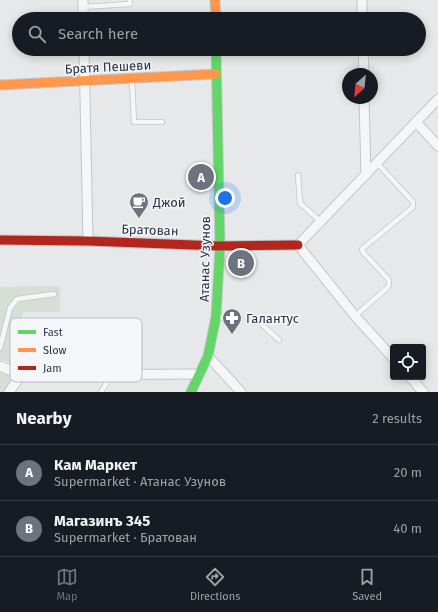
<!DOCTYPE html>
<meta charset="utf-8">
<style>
:root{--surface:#171b24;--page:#20242c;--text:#f1f3f6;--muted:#9ea1a6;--line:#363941;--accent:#6c737f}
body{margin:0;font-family:"Fira Sans",sans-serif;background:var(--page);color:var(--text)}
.controls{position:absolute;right:12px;bottom:12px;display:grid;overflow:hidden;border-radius:4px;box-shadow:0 2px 10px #0003}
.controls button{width:36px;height:36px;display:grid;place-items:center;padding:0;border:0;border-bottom:1px solid var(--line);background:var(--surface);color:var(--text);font:20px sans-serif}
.compass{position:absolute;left:342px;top:68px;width:36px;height:36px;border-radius:50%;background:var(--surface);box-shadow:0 2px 10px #0003;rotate:207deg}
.you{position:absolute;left:225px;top:198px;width:14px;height:14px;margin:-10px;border:3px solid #fff;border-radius:50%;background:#1a73e8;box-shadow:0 0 0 6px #1a73e833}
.badge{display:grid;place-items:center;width:26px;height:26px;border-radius:50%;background:var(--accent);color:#fff;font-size:13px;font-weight:700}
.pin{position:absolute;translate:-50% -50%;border:2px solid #fff;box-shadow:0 1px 4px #0006}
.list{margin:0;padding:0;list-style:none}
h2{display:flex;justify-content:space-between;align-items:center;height:52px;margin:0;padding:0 16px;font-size:17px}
h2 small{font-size:13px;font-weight:400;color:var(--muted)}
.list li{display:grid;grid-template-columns:26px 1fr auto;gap:12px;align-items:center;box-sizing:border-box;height:56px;padding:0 16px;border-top:1px solid var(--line)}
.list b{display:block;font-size:15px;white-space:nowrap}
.list p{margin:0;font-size:13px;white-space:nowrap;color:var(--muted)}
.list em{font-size:13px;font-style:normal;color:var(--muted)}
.icon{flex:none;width:22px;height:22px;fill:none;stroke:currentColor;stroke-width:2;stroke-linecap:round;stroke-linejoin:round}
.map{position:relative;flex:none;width:438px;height:392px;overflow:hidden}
.search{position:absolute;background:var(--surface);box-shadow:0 2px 10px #0003;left:12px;right:12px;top:12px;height:44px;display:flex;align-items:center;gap:10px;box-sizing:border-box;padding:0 14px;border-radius:22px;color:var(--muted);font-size:15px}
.sheet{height:164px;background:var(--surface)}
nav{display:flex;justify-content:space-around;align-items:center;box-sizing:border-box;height:56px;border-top:1px solid var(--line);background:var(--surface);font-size:11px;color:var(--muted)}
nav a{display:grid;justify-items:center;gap:2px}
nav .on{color:var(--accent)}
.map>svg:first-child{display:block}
.green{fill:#d6ded6}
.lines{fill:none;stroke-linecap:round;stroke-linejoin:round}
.lane-casing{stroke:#c4c6c8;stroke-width:6}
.street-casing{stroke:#c4c6c8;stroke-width:11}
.fast-casing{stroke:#c4c6c8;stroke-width:11}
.slow-casing{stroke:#c4c6c8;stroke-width:11}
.jam-casing{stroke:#c4c6c8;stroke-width:11}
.lane{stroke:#f5f6f7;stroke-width:4.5}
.street{stroke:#f5f6f7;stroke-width:9}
.fast{stroke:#63d668;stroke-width:9}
.slow{stroke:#ff974d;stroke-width:9}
.jam{stroke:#b3261e;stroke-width:9}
.labels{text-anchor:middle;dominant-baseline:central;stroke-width:3;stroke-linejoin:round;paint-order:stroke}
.street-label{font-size:13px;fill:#2b3445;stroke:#f4f6f9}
.poi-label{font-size:13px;fill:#2b3445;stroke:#f4f6f9;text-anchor:start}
.key{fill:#f4f6f9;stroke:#b8bcc3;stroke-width:1}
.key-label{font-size:11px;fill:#2b3445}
</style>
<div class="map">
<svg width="438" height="392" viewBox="0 0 438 392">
<rect width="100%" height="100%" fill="#e6e8ea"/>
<!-- green -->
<g class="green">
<polygon points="60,286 60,312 23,312 14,364 0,359 0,287"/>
<polygon points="0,366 21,375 9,392 0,392"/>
</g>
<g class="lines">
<defs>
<g id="lane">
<polyline points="83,7 130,4 130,0"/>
<polyline points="132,80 134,122 162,122"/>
<polyline points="298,175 300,203 321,222"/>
<polyline points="355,316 387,288 389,285 389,280 363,252 362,249 413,207 413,202 377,163"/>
<polyline points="216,317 231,318"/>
<polyline points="252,321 259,322 279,340"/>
<polyline points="0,348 10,308 17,299 54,294"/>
<polyline points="101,392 112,375"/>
</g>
<g id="street">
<polyline points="83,0 83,19"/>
<polyline points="362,0 362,19"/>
<polyline points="84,49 88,241"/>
<polyline points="363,49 364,74"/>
<polyline points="364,98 366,175"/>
<polyline points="416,122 438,146"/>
<polyline points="208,356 241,392"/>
<polyline points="393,358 355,316 298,245 438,99"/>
<polyline points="0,366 21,375 200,374"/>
<polyline points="410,377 423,392"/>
<polyline points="9,392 21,375"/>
</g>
<polyline id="fast" points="191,392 208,356 216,317 220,246 216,49"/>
<g id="slow">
<polyline points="215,0 216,19"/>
<polyline points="0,85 216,74"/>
</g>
<polyline id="jam" points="0,240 88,241 220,246 298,245"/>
</defs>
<!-- lane casing -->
<use href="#lane" class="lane-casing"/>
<!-- street casing -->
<use href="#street" class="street-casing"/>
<!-- fast casing -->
<use href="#fast" class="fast-casing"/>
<!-- slow casing -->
<use href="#slow" class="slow-casing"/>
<!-- jam casing -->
<use href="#jam" class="jam-casing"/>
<!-- lane -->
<use href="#lane" class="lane"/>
<!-- street -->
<use href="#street" class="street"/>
<!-- fast -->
<use href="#fast" class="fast"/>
<!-- slow -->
<use href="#slow" class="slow"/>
<!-- jam -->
<use href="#jam" class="jam"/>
</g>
<!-- icons -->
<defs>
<symbol id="cafe-pin" viewBox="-11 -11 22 30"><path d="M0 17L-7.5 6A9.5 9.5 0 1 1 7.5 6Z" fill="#6c737f" stroke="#f4f6f9"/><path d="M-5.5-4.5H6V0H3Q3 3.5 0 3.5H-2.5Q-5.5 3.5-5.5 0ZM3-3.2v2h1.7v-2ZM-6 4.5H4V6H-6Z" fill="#fff"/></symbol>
<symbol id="pharmacy-pin" viewBox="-11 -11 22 30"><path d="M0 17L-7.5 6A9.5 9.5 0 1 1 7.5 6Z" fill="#6c737f" stroke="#f4f6f9"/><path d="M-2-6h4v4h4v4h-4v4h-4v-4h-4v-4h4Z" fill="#fff"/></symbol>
</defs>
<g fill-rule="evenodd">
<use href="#cafe-pin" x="128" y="191" width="22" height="30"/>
<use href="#pharmacy-pin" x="221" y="307" width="22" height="30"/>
</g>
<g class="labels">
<!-- street labels -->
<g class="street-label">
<text transform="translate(108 67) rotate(-3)">Братя Пешеви</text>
<text transform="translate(150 230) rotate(2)">Братован</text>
<text transform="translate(205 259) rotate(-89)">Атанас Узунов</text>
</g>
<!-- poi labels -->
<g class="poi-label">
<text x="153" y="202">Джой</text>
<text x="246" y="318">Галантус</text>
</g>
</g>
<!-- legend -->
<rect x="10" y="318" width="132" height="64" rx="6" class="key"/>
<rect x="18" y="330" width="18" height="4" fill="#63d668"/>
<rect x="18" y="348" width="18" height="4" fill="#ff974d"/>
<rect x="18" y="366" width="18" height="4" fill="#b3261e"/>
<g class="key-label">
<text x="43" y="336">Fast</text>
<text x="43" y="354">Slow</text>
<text x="43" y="372">Jam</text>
</g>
</svg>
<div class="controls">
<button><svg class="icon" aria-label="locate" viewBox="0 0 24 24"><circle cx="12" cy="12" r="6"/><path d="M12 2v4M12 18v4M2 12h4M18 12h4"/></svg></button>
</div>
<svg class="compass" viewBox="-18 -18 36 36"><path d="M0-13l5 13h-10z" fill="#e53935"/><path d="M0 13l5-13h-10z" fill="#9ea1a6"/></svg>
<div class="you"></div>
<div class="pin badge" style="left:201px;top:177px">A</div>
<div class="pin badge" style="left:241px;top:263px">B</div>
<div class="search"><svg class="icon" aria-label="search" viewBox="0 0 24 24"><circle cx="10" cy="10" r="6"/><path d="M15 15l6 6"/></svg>Search here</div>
</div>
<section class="sheet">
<h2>Nearby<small>2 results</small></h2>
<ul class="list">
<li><span class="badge">A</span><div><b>Кам Маркет</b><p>Supermarket · Атанас Узунов</p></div><em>20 m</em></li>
<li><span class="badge">B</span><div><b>Магазинъ 345</b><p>Supermarket · Братован</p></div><em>40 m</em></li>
</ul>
</section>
<nav>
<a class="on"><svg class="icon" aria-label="map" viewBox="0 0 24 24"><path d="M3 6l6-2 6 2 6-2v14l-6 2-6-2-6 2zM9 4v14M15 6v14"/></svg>Map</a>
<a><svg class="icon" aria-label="directions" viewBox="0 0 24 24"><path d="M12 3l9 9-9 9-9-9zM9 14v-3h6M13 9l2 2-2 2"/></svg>Directions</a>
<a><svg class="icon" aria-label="saved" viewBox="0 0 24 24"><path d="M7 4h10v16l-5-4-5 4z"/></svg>Saved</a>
</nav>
